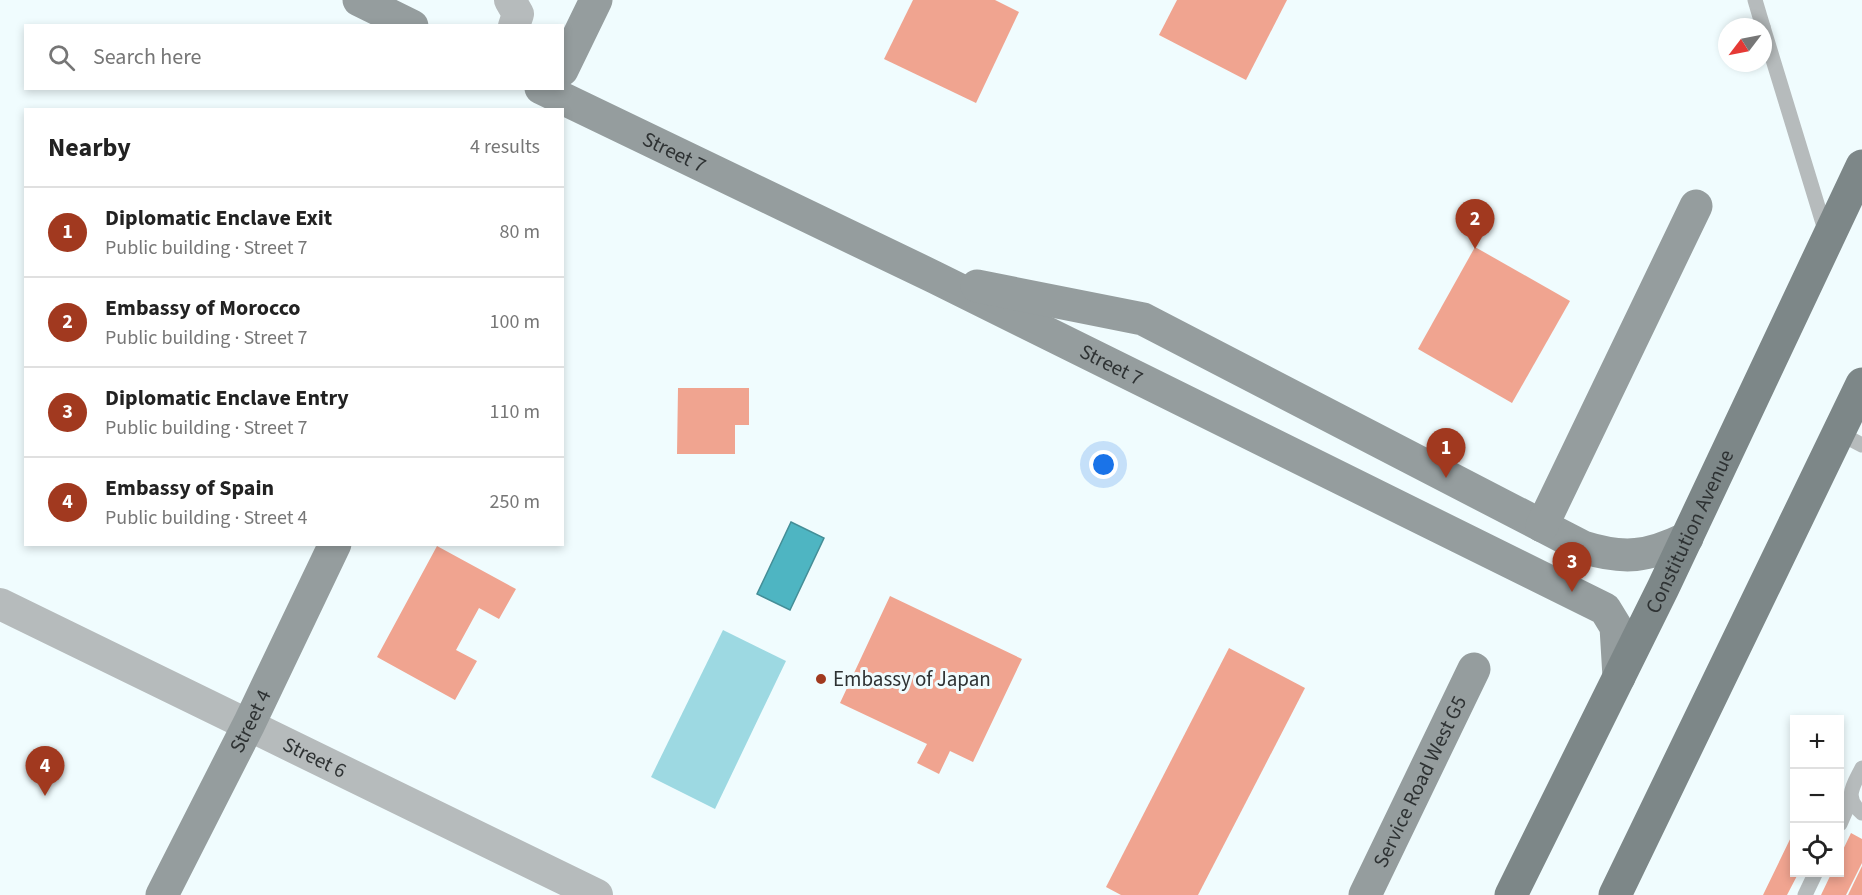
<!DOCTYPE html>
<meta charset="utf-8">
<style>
:root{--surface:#fff;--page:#f6f6f6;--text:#222;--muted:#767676;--line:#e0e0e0;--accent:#a1391f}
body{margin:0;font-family:"Source Sans 3",sans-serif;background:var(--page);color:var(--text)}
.controls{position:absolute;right:18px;bottom:18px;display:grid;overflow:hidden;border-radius:0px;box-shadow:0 3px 9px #0003}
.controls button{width:54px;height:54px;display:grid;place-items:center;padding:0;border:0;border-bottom:2px solid var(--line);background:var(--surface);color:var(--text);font:30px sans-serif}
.compass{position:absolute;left:1718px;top:18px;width:54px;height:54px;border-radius:50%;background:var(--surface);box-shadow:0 3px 9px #0003;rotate:238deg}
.you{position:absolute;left:1104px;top:465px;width:21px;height:21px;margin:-15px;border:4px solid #fff;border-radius:50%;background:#1a73e8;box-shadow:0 0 0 9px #1a73e833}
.badge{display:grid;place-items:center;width:39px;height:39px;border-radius:50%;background:var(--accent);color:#fff;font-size:20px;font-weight:700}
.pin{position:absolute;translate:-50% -50px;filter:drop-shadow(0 2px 3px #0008)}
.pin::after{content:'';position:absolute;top:32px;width:21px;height:18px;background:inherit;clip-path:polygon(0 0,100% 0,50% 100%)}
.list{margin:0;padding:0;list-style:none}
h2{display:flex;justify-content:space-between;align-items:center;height:78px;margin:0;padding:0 24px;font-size:26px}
h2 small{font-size:20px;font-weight:400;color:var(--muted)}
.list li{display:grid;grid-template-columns:39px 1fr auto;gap:18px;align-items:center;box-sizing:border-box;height:90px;padding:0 24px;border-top:2px solid var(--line)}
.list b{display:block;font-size:22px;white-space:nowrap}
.list p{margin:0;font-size:20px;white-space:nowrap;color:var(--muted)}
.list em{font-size:20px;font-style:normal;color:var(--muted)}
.icon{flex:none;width:33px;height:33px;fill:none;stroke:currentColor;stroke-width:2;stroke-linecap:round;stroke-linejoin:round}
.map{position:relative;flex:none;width:1862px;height:895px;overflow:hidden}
.search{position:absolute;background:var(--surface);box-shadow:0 3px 9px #0003;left:24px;top:24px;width:540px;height:66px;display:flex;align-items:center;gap:15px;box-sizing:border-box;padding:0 21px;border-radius:0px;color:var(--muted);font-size:22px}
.panel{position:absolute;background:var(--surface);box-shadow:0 3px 9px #0003;left:24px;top:108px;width:540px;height:438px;border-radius:0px}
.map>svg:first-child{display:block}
.green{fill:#9dd9e2}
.water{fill:#4eb5c2;stroke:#448e97;stroke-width:1.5}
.building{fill:#f0a490}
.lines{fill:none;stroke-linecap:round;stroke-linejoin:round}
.lane{stroke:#b6bbbc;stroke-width:15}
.street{stroke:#b6bbbc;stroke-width:32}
.secondary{stroke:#959d9e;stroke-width:33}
.primary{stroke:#7d8788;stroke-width:33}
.poi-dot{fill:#a1391f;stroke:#f0fcfe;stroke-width:2}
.labels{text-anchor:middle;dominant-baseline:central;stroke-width:6;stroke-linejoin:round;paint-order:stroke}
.street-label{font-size:21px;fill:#2e3233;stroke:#f0fcfe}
.poi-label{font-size:21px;fill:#2e3233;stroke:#f0fcfe;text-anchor:start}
</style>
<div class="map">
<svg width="1862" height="895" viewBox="0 0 1862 895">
<rect width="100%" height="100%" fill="#f0fcfe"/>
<!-- green -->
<polygon class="green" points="723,630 786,661 715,809 651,777"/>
<!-- water -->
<polygon class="water" points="791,522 824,538 790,610 757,594"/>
<!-- building -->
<g class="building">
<polygon points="913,0 995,0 1019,12 976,103 884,59"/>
<polygon points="1177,0 1287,0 1246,80 1159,35"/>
<polygon points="1475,247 1570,301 1512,403 1418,349"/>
<polygon points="678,388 749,388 749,425 735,425 735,454 677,454"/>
<polygon points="437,546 516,589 499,619 479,608 456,650 477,661 455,700 377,657"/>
<polygon points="890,596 1022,659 973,762 950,751 939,774 917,763 927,744 840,703"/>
<polygon points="1229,648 1305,688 1198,895 1121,895 1106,887"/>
<polygon points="1794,831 1794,872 1799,872 1787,895 1763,895"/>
<polygon points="1851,833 1862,839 1862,863 1846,895 1821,895 1832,872 1840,872 1840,856"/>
<polygon points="1862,866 1862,895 1848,895"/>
</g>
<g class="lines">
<!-- lane -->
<g class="lane">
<polyline points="1755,0 1763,27"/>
<polyline points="1763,27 1826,233"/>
<polyline points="1839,433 1862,445"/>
<path d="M1862,768c-9,18 -19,30 0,45"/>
<polyline points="1840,824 1850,801"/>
<polyline points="1805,895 1816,872"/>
</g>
<!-- street -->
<g class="street">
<polyline points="510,0 518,14 514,26"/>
<path id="s1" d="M0,604l597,291"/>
</g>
<!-- secondary -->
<g class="secondary">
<polyline points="359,0 412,26"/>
<polyline points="562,70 596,0"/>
<path id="s2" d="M541,88l393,189 671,332 11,18 3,50"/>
<path d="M977,286l166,33 440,228c41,13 65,10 104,-9"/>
<polyline points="1542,526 1696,206"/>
<path id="s3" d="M162,895l87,-171 86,-180"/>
<path id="s4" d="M1365,895l109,-226"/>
</g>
<!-- primary -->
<g class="primary">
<path id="s5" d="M1511,895l152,-307 199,-422"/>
<polyline points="1615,895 1862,384"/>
</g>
</g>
<!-- markers -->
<circle class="poi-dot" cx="821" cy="679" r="6"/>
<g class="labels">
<!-- street labels -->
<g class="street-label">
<text stroke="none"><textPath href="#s2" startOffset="148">Street 7</textPath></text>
<text stroke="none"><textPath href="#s2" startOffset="634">Street 7</textPath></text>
<text stroke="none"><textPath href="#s5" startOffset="405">Constitution Avenue</textPath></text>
<text stroke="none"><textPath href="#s3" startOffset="195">Street 4</textPath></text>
<text stroke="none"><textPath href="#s1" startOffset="350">Street 6</textPath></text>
<text stroke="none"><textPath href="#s4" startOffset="126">Service Road West G5</textPath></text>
</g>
<!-- poi labels -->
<g class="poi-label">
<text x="833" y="679">Embassy of Japan</text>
</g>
</g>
</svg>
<div class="controls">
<button>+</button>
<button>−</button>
<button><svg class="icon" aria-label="locate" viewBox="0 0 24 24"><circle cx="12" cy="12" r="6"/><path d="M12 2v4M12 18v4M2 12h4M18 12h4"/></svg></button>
</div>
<svg class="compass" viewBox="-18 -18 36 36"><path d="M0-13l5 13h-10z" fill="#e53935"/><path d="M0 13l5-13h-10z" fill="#767676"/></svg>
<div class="you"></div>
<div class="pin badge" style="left:1446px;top:478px">1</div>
<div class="pin badge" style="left:1475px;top:249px">2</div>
<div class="pin badge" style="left:1572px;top:592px">3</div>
<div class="pin badge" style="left:45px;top:796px">4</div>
<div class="search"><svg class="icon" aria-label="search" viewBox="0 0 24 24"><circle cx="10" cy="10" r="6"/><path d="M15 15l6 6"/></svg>Search here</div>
<section class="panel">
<h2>Nearby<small>4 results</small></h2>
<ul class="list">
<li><span class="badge">1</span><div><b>Diplomatic Enclave Exit</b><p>Public building · Street 7</p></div><em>80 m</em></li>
<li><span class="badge">2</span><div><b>Embassy of Morocco</b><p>Public building · Street 7</p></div><em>100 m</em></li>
<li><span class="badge">3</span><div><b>Diplomatic Enclave Entry</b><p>Public building · Street 7</p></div><em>110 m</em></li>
<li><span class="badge">4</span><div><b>Embassy of Spain</b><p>Public building · Street 4</p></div><em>250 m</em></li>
</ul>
</section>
</div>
